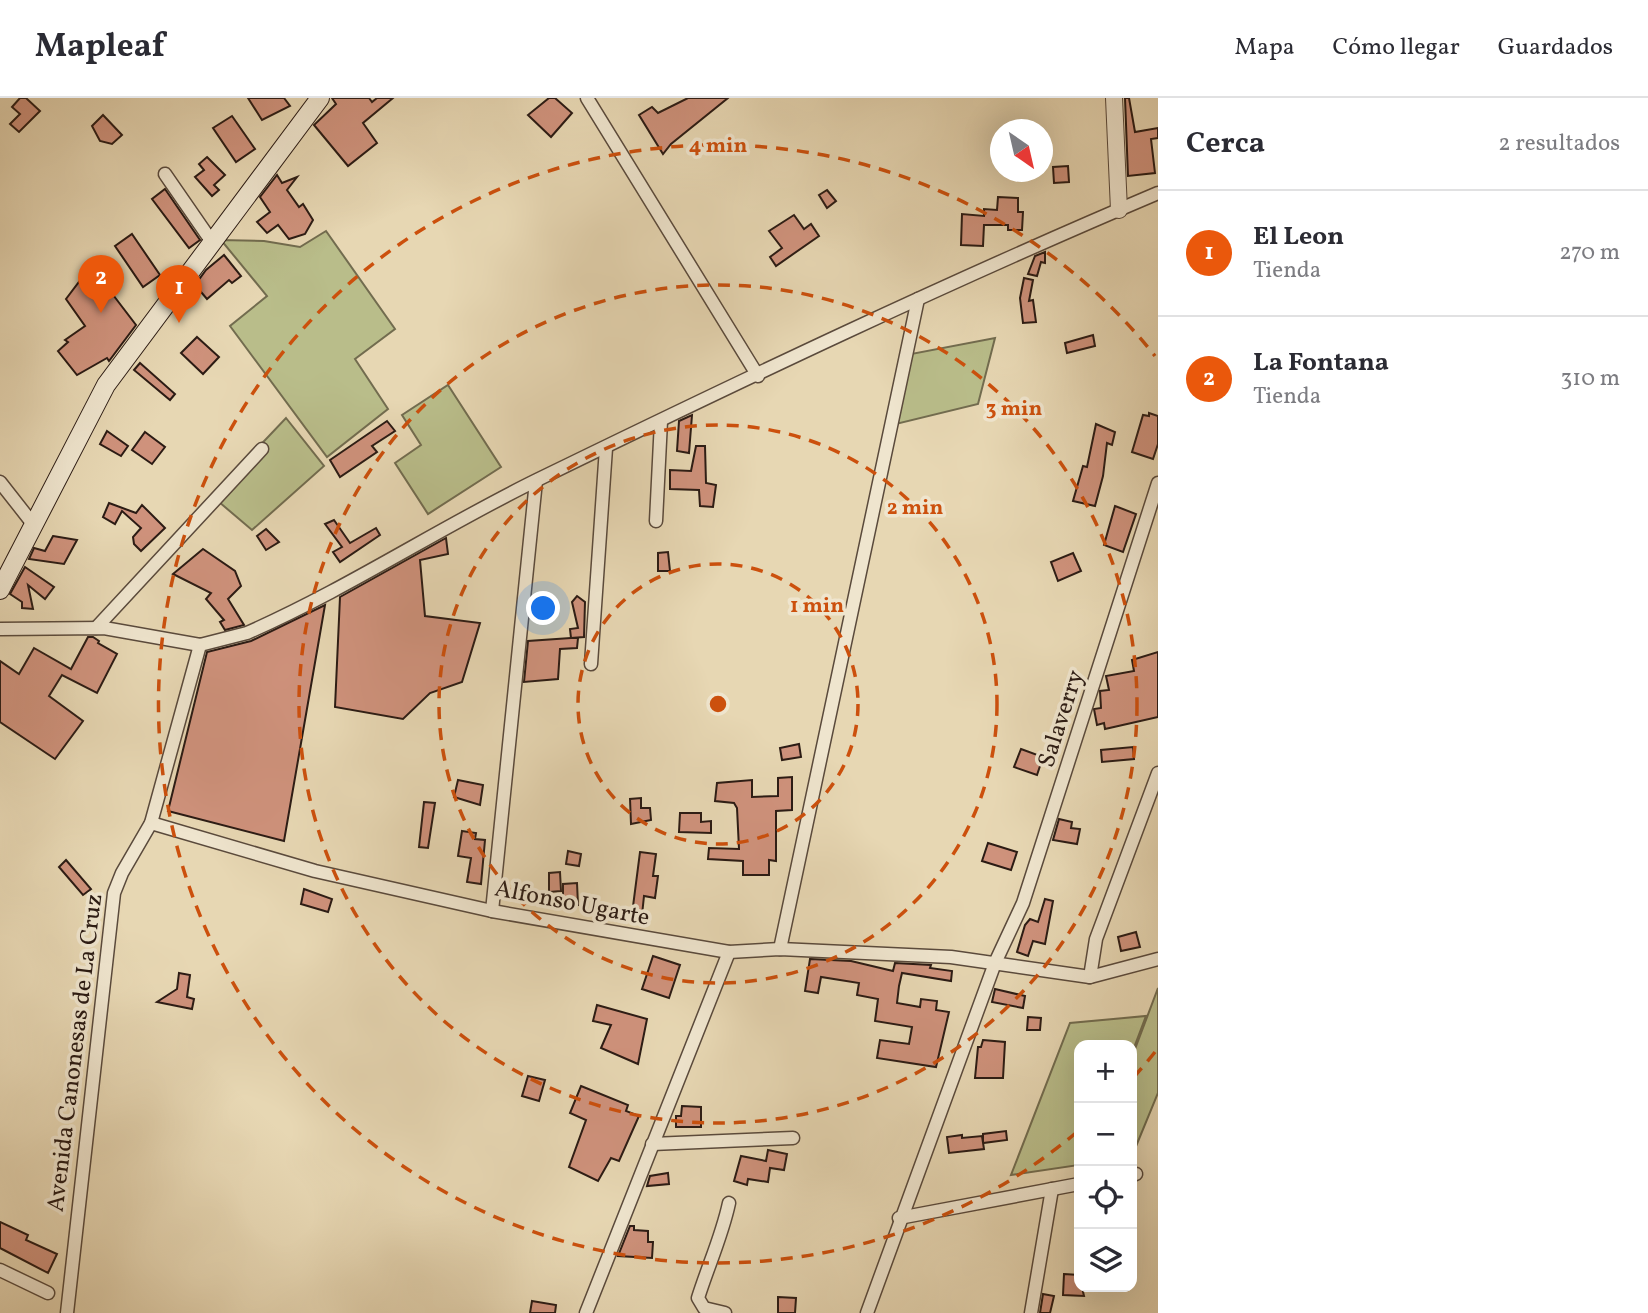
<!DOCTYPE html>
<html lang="es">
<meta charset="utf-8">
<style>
:root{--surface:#fff;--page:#f2f2f3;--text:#2b2b33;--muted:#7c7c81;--line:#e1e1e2;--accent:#ea580c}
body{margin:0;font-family:Vollkorn,serif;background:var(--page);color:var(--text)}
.controls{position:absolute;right:21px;bottom:21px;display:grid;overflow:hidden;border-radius:14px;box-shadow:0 7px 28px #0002}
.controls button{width:63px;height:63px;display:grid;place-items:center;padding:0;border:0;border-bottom:2px solid var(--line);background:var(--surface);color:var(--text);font:35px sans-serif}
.compass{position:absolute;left:990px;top:21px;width:63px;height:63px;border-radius:50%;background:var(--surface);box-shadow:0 7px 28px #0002;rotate:146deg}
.you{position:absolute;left:544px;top:511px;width:24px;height:24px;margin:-18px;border:5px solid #fff;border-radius:50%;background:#1a73e8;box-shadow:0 0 0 10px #1a73e833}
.badge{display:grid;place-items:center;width:46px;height:46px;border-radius:50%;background:var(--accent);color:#fff;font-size:23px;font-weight:700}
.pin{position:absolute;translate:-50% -58px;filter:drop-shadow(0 2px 4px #0008)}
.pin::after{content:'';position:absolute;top:37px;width:24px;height:21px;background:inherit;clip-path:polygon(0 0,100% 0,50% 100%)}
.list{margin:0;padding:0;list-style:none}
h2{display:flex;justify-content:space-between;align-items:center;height:91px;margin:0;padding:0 28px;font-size:30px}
h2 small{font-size:23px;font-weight:400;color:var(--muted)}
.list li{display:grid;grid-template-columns:46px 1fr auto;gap:21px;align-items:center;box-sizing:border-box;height:126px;padding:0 28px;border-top:2px solid var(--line)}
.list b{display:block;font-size:26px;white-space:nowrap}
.list p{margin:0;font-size:23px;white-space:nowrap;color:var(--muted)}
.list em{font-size:23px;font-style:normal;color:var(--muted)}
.icon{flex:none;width:38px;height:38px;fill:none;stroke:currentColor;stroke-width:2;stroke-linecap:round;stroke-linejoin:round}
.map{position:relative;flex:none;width:1158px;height:1215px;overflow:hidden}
header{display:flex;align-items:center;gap:42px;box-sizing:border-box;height:98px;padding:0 35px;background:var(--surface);border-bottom:2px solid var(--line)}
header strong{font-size:33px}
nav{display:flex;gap:38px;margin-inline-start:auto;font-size:24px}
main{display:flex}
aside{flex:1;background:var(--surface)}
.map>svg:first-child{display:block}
.green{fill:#b9bd8a;stroke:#726c4f;stroke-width:2}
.building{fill:#cf927c;stroke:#2b1b14;stroke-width:2}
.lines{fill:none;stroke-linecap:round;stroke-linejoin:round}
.minor-casing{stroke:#5a4a3c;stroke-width:15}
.tertiary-casing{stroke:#5a4a3c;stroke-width:18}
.secondary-casing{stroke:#2b1b14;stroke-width:20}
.minor{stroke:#efe5ce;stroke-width:12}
.tertiary{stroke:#efe5ce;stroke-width:16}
.secondary{stroke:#efe5ce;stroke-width:18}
.ring{fill:none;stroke:#cc500d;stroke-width:3.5;stroke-dasharray:12 9}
.labels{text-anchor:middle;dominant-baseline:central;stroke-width:7;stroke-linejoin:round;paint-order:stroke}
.street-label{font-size:24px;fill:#2b1b14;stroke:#efe5ce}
.centre{fill:#cc500d;stroke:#efe5ce;stroke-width:3.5}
.ring-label{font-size:21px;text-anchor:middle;font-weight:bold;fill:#cc500d;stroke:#efe5ce;stroke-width:7;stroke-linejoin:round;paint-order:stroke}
</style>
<header>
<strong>Mapleaf</strong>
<nav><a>Mapa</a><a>Cómo llegar</a><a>Guardados</a></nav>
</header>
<main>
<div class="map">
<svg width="1158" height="1215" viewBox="0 0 1158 1215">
<rect width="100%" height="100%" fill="#e7d7b3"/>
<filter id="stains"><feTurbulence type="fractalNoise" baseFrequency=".00286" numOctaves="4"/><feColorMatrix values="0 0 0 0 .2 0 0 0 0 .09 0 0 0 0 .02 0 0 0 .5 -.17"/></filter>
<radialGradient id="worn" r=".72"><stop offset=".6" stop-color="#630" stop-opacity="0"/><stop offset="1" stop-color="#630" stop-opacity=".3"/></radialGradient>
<!-- green -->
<g class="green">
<polygon points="326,133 395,231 355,261 388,311 327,359 230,228 267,198 221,142 264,143 300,149"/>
<polygon points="995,240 978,306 896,326 911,256"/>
<polygon points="448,287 501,369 428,416 395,365 421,347 402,317"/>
<polygon points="286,320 324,368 252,432 212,398"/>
<polygon points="1158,890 1158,995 1132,1058 1132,959"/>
<polygon points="1146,918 1132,955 1132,947 1079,947 1079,1067 1011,1077 1070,925"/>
</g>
<!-- building -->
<g class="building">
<polygon points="20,0 26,0 40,13 19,34 10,26 20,16 12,9"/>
<polygon points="248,0 284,0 290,8 262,22"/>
<polygon points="332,0 369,0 372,4 377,0 393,0 363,25 377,45 348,68 314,27 336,6"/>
<polygon points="549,0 555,0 572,15 551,39 528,17"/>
<polygon points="688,0 728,0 671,46 663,56 639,17 652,9 658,15"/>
<polygon points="1125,0 1129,0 1135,34 1158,30 1158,40 1151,41 1155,75 1128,78"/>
<polygon points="103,17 122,37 112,46 100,43 92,28"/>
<polygon points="232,18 255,51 236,64 213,30"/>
<polygon points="207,59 225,77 214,87 219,92 212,98 195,79 204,72 199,66"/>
<polygon points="1068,68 1069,84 1054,85 1053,69"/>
<polygon points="277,77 282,85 297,79 287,92 299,109 303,106 313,122 305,136 289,141 278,127 267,135 257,124 270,114 260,99"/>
<polygon points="165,91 200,142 189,150 152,101"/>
<polygon points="827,92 836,103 827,110 819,97"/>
<polygon points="998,99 1018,100 1018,114 1023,114 1022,132 1008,132 1008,127 984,127 983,148 961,147 962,116 984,118 984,111 997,112"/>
<polygon points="794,117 804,131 811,126 819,138 776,168 770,159 782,150 769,133"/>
<polygon points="132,136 160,177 143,189 115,148"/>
<polygon points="1045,154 1045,165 1041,164 1037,178 1028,176 1035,158"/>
<polygon points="224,157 241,178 232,185 229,182 207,201 195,187 206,172"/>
<polygon points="91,168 136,227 109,263 107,260 77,277 58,253 68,244 65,242 85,228 66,201"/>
<polygon points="1024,180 1033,182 1029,203 1033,202 1036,224 1023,225 1020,200"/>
<polygon points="1093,237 1095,248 1067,255 1065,245"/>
<polygon points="197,239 219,259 203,276 181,255"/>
<polygon points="140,265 175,296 170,302 134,272"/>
<polygon points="1149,315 1158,318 1158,346 1153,361 1132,354 1143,317 1149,318"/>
<polygon points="692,317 689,355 677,353 679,323"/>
<polygon points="387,323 395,333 372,348 377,354 340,379 330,362"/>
<polygon points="1096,326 1115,334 1112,347 1107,345 1103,378 1095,408 1073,403 1083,368 1087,369"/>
<polygon points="107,333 128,348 121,358 100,346"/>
<polygon points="145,334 165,349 152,366 132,352"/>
<polygon points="696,348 705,348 706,385 716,387 713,409 700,408 699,392 670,391 670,372 691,373"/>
<polygon points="109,405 136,415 142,407 165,430 141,453 134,446 133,439 141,430 122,413 115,426 103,419"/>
<polygon points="1115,408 1136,416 1123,454 1104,447"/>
<polygon points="334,422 350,445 376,430 380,437 340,464 333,454 342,449 325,426"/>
<polygon points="266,431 279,444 266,452 257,438"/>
<polygon points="53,438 77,442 64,466 29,461 34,450 45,453"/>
<polygon points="446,440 448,456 420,462 425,518 480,525 462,584 430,595 403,621 335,609 340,499"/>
<polygon points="203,451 235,473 241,488 228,501 244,527 225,532 220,524 224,522 206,501 211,495 173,476"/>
<polygon points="668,454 670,473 658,473 658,455"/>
<polygon points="1073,455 1081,473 1058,483 1051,464"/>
<polygon points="25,469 54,489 45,501 28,487 33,511 22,510 22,504 10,496"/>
<polygon points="577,498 585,504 584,539 571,540 570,531 578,530 572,504"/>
<polygon points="325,507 284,743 168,713 207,554 251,543"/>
<polygon points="88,539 93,539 99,543 98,545 117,556 97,595 62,577 49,598 83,623 55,661 0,624 0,563 19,576 34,550 71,571"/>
<polygon points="571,540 578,540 577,550 560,551 558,581 524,584 528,543"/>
<polygon points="1158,554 1158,619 1105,631 1104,625 1097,627 1094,611 1101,610 1100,593 1109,592 1106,578 1134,573 1132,562"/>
<polygon points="799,646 801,659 782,662 780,650"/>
<polygon points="1133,649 1134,661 1102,664 1101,652"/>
<polygon points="1021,651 1043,659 1037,677 1014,669"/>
<polygon points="792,679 792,712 776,713 776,763 769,762 769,777 743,777 743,763 708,761 709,750 739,751 737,710 734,705 715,703 717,685 752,682 752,699 778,698 778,680"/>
<polygon points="458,682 483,687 480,707 454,699"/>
<polygon points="641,700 641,710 650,710 651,722 631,726 630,701"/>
<polygon points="424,704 435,705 428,750 419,749"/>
<polygon points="680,715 701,715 701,724 711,723 711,735 679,734"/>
<polygon points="1059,721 1072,724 1071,730 1080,731 1077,746 1053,742"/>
<polygon points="462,733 476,735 475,741 485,742 481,786 467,784 471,760 458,758"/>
<polygon points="988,745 1017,754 1011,772 982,763"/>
<polygon points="568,753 581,756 579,768 566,766"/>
<polygon points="640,754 656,756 653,778 658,778 655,800 644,798 642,817 632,816"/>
<polygon points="66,762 91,791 83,797 59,769"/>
<polygon points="560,774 561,793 549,794 549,775"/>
<polygon points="577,785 578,807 563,808 563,786"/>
<polygon points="304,791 332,801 328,814 301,806"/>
<polygon points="1045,801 1053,803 1045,846 1033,843 1028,858 1017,854 1025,827 1030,821 1038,824"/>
<polygon points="1136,834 1140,849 1121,853 1118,839"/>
<polygon points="653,858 680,867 669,900 642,891"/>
<polygon points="810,861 851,863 893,873 895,865 931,867 930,870 952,873 951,883 902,875 899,888 897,905 920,909 921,901 937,903 936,912 949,914 936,969 877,960 880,942 909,946 912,929 875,923 878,901 857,897 859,885 821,879 818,895 805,893"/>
<polygon points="179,875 190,877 187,899 194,901 192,911 157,904 177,891"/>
<polygon points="995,891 1025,898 1023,910 992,904"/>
<polygon points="597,907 647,921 638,966 601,950 611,927 593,923"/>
<polygon points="1028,919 1041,920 1040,932 1027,932"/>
<polygon points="983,942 1005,944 1003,980 975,980 978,949 981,949"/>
<polygon points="528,978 545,982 539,1003 522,998"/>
<polygon points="581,988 628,1007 626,1013 639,1018 619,1063 611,1060 598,1083 569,1069 586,1022 570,1015"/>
<polygon points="682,1008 701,1009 701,1029 676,1029 676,1018 681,1018"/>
<polygon points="1006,1033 1007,1042 983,1045 983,1036"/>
<polygon points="962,1037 962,1040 982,1038 984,1051 949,1055 947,1039"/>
<polygon points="768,1052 787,1056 784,1072 770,1070 768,1084 748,1081 747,1087 734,1083 741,1058 766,1063"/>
<polygon points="668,1075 669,1086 647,1088 650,1078"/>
<polygon points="0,1124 28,1137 26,1142 57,1156 48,1175 0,1150"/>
<polygon points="630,1128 634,1128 634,1132 648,1133 648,1144 653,1144 652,1160 618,1158"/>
<polygon points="1064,1176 1079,1177 1084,1198 1063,1197"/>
<polygon points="1043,1196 1054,1198 1050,1215 1040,1215"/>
<polygon points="778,1199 796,1200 795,1215 778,1215"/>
<polygon points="532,1203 556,1207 555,1215 530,1215"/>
</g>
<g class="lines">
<defs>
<g id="minor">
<polyline points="587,0 758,278"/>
<polyline points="165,76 212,144"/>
<polyline points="0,384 33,426"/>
<polyline points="656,423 661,323"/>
<polyline points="96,530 262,351"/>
<path d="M0,531l104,-1 96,17 47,-12c100,-44 192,-105 290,-153 205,-100 411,-198 621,-287"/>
<polyline points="591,566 606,350"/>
<polyline points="151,725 315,773 492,813 729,854 780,851 951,859 1090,879 1158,861"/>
<polyline points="492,813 536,383"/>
<polyline points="780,851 918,201"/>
<polyline points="1090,879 1096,841 1158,675"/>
<polyline points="652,1046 793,1040"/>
<polyline points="1132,1077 1136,1076"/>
<polyline points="899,1120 1079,1086"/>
<polyline points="0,1172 48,1195"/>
<polyline points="67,1215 114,795 122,775 151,725 200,547"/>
<polyline points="586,1215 729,854"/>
<path d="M725,1215l-21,-5 -6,-10c10,-32 24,-62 31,-95"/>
<polyline points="867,1215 995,865 1023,805 1158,385"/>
<polyline points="1031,1215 1052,1091"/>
</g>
<polyline id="tertiary" points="1114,0 1119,112"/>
<polyline id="secondary" points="0,492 106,287 320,0"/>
</defs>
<!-- minor casing -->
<use href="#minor" class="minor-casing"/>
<!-- tertiary casing -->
<use href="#tertiary" class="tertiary-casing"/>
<!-- secondary casing -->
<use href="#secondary" class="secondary-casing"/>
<!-- minor -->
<use href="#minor" class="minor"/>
<!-- tertiary -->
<use href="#tertiary" class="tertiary"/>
<!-- secondary -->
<use href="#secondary" class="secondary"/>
</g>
<!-- distance rings -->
<g class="ring">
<circle cx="718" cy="606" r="140"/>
<circle cx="718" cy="606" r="279"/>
<circle cx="718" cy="606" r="419"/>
<path d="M1155 954A559 559 0 0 1 1133 980M1077 1034A559 559 0 1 1 1155 258"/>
</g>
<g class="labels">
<!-- street labels -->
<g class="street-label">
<text transform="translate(1062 621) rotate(-72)">Salaverry</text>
<text transform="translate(572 806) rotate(11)">Alfonso Ugarte</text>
<text transform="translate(76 955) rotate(-83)">Avenida Canonesas de La Cruz</text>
</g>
</g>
<circle cx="718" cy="606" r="10" class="centre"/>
<g class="ring-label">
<text x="718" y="54">4 min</text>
<text x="1014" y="317">3 min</text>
<text x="915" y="416">2 min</text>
<text x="817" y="514">1 min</text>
</g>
<rect width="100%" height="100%" filter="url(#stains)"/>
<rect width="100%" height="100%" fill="url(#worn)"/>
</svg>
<div class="controls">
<button>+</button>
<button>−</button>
<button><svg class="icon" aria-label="locate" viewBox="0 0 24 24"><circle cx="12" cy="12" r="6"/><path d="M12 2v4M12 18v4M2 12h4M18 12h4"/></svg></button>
<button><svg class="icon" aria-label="layers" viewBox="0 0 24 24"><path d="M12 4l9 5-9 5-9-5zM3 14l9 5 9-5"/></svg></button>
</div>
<svg class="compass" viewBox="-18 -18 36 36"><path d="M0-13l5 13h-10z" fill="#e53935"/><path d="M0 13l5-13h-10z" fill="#7c7c81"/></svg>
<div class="you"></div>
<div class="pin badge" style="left:179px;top:225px">1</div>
<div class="pin badge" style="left:101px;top:215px">2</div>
</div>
<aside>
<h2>Cerca<small>2 resultados</small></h2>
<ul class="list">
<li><span class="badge">1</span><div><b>El Leon</b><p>Tienda</p></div><em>270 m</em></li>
<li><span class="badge">2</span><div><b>La Fontana</b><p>Tienda</p></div><em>310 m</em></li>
</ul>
</aside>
</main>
